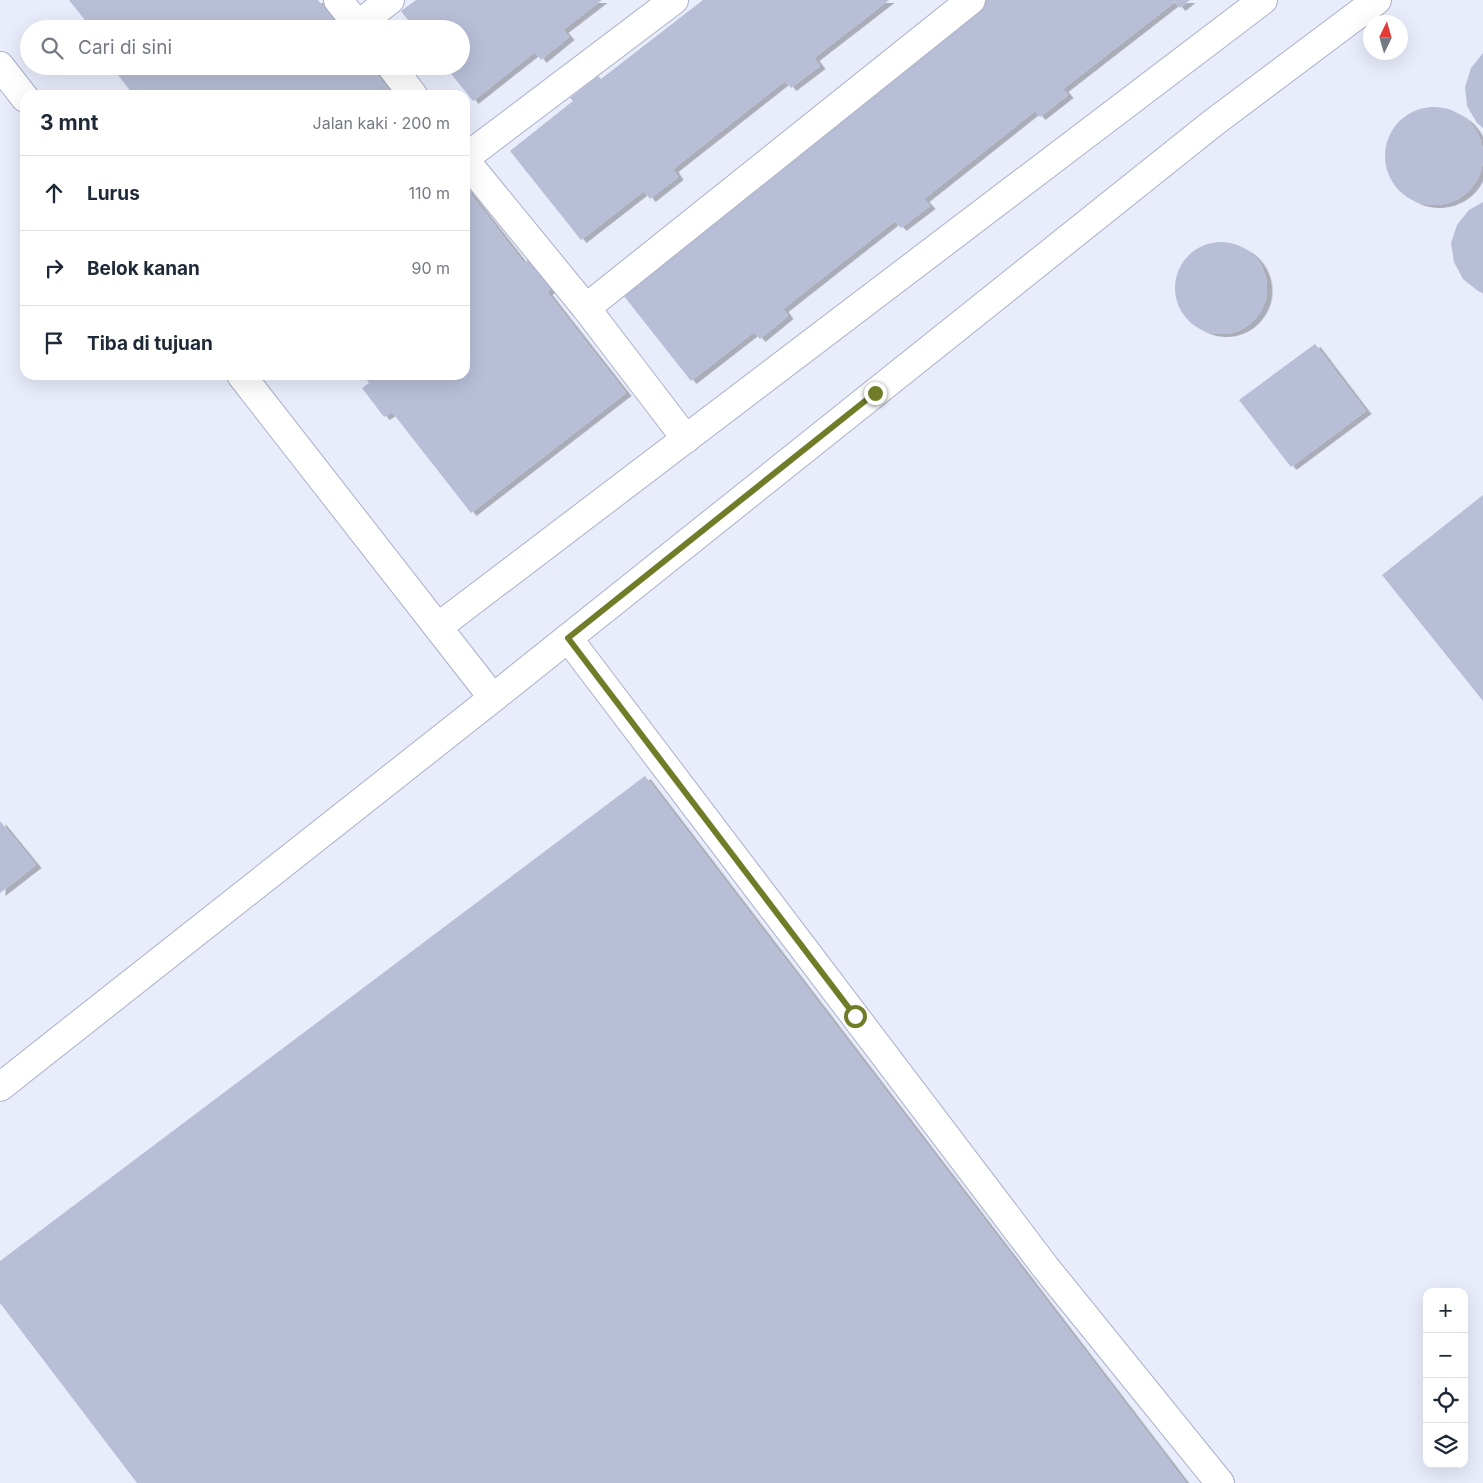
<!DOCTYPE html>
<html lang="id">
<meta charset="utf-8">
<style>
:root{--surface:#fff;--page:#f2f2f3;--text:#1f2937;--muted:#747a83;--line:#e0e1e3}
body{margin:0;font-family:Inter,sans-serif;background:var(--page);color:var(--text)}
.controls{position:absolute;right:15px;bottom:15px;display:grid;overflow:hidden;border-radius:10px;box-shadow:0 5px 20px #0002}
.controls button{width:45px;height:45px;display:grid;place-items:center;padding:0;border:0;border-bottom:1px solid var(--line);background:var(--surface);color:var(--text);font:25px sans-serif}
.compass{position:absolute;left:1363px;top:15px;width:45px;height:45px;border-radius:50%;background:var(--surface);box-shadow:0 5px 20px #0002;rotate:5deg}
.stop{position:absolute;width:15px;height:15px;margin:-11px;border:4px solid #707c28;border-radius:50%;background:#fff}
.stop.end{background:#707c28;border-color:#fff;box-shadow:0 1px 5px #0008}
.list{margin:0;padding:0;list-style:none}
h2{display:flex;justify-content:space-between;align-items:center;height:65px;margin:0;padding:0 20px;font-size:21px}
h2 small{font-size:16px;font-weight:400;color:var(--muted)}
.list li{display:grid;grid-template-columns:32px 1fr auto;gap:15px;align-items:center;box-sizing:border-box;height:75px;padding:0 20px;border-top:1px solid var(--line)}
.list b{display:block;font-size:19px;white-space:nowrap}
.list em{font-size:16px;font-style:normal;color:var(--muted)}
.icon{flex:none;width:28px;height:28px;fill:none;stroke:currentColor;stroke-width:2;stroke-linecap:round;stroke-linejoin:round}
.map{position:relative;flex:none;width:1483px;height:1483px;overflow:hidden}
.search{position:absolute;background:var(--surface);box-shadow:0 5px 20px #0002;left:20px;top:20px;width:450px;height:55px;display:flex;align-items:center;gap:12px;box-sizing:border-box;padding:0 18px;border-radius:28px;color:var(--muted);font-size:19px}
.panel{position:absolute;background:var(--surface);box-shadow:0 5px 20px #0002;left:20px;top:90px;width:450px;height:290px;border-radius:15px}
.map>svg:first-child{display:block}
.building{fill:#b7bed6;filter:url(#shadow)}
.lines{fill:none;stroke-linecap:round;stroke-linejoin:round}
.minor-casing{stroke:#aab0c8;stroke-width:30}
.minor{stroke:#fff;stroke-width:28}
.route{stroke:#707c28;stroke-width:6}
</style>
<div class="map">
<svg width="1483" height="1483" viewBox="0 0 1483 1483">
<defs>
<filter id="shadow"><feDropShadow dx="5.5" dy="3" stdDeviation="0" flood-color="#0004"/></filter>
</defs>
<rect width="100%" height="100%" fill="#e8ecfb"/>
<!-- building -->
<g class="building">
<polygon points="69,0 318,0 341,29 92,29"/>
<polygon points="416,0 602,0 563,30 569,37 541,60 535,52 473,101 445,66 461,66 461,29 415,29 401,11"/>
<polygon points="703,0 889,0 814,58 820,66 791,88 785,81 673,169 678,177 650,199 644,191 581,240 510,151 573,101 570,98 598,76 601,79"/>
<polygon points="980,0 1190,0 1180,8 1175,2 1063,89 1068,95 1040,117 1035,111 924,199 930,206 901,228 895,221 783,309 788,316 760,339 754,332 691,381 620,291"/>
<polygon points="1483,53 1483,128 1477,123 1467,106 1465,87 1471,68"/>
<polygon points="111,66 370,66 393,95 144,95 138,88 132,93"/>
<circle cx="1434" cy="156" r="49"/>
<polygon points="465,187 524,263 529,259 552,288 547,292 626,393 471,513 392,412 384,417 362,388 369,383 363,375 465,375"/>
<polygon points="1483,202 1483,293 1478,291 1463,279 1454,262 1451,243 1457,225 1469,210"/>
<circle cx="1221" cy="288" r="46"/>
<polygon points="1315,344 1366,411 1291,467 1239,400"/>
<polygon points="1483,495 1483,701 1382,575"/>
<polygon points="645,776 1186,1483 137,1483 0,1303 0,1261"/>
<polygon points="0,821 36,865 0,893"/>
</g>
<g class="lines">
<defs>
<g id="minor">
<polyline points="338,0 361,29"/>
<polyline points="358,25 390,0"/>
<polyline points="0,66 25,98"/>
<polyline points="391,66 413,95"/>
<polyline points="465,158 674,0"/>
<polyline points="465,160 586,308 686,439"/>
<polyline points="586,308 971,0"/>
<polyline points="241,375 493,698"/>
<polyline points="438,627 1263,0"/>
<polyline points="568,638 1046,1268 1220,1483"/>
<polyline points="0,1087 493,698 1213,123 1377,0"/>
</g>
</defs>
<!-- minor casing -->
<use href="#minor" class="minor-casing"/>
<!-- minor -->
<use href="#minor" class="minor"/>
</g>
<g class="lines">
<!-- route -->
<polyline class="route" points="855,1016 568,638 875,393"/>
</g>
</svg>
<div class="controls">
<button>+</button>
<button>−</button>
<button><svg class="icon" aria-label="locate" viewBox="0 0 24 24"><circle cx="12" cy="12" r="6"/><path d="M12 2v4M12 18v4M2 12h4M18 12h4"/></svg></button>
<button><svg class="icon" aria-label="layers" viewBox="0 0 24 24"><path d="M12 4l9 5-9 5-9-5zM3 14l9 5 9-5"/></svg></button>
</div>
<svg class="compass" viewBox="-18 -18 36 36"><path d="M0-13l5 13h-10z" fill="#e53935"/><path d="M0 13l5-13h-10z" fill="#747a83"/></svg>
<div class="stop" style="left:855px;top:1016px"></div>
<div class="stop end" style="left:875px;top:393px"></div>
<div class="search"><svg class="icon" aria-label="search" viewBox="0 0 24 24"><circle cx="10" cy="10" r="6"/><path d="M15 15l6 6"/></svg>Cari di sini</div>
<section class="panel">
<h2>3 mnt<small>Jalan kaki · 200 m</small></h2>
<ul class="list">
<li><svg class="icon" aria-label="ahead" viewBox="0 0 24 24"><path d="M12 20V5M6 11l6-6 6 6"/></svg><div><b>Lurus</b></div><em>110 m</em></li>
<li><svg class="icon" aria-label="right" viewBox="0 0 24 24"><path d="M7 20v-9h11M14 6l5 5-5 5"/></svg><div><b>Belok kanan</b></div><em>90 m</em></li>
<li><svg class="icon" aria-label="arrive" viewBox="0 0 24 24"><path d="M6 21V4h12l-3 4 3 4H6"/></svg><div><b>Tiba di tujuan</b></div></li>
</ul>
</section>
</div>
